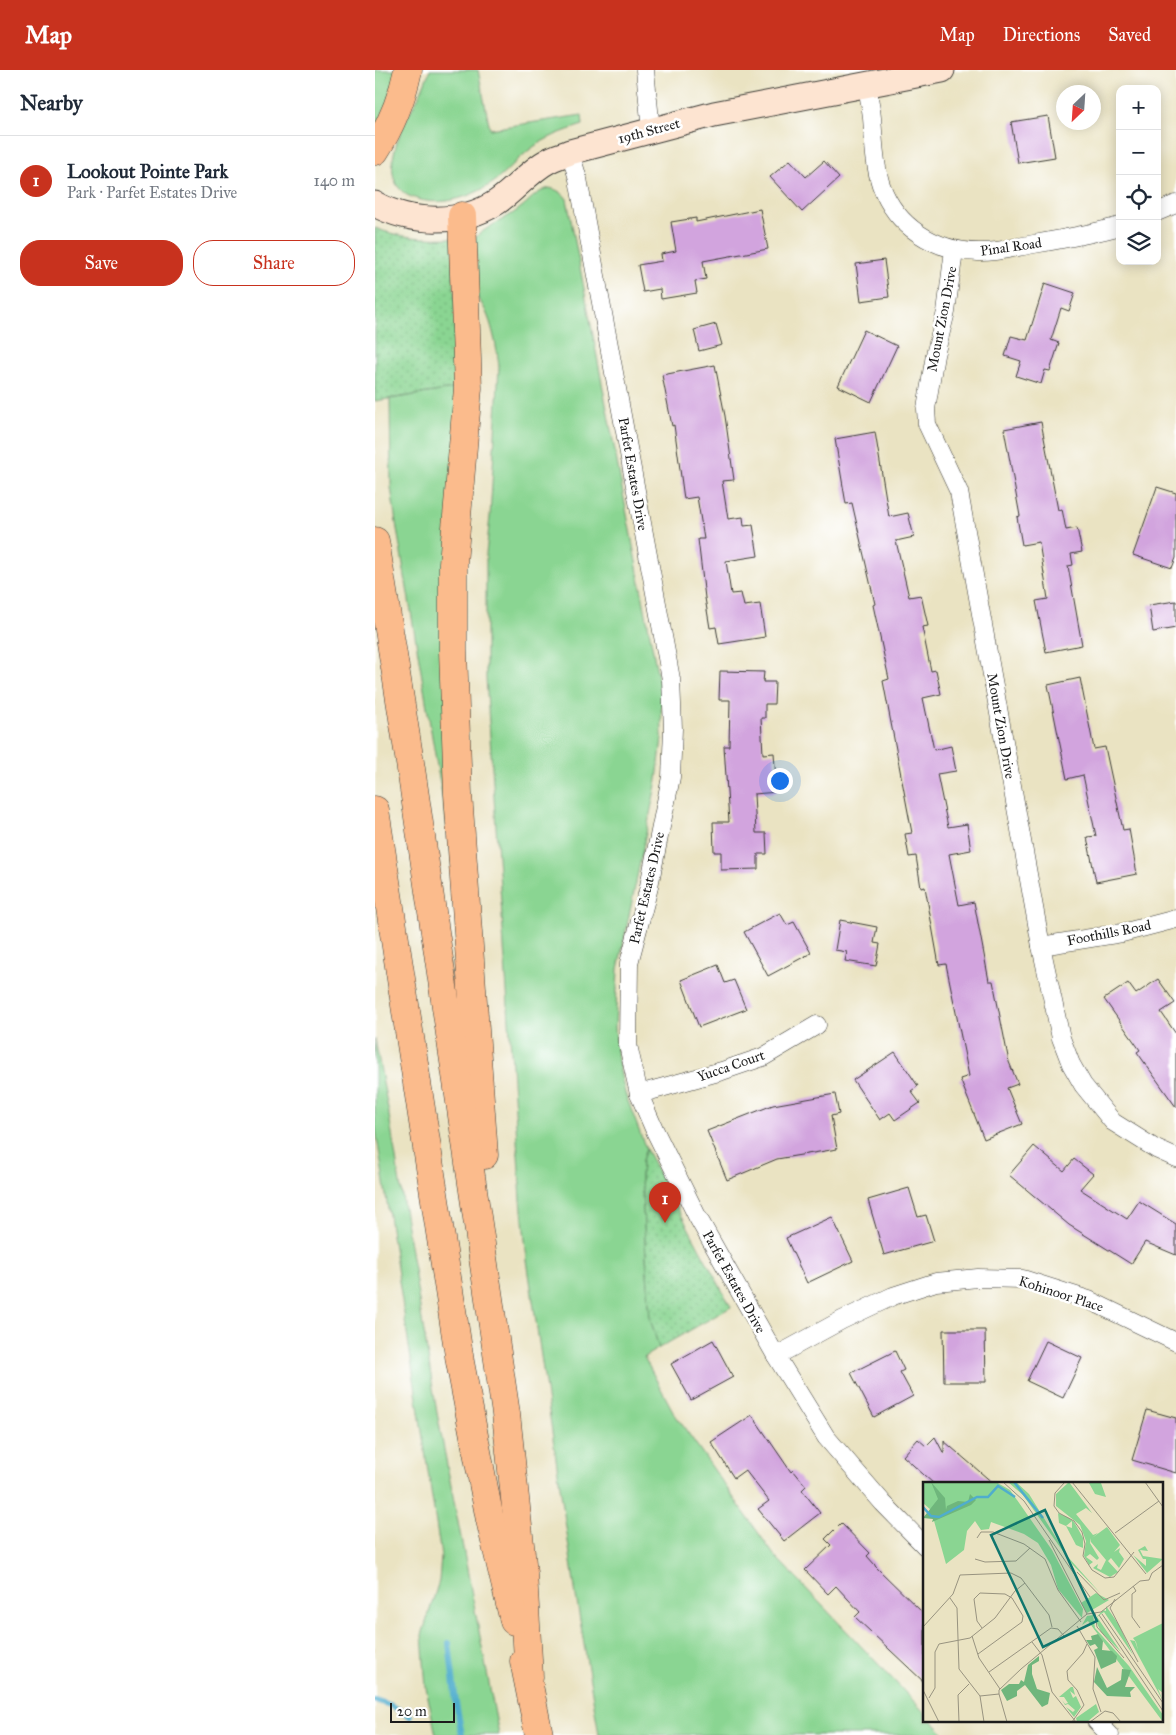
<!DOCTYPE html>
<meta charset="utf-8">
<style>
:root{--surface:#fff;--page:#f2f2f3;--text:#1f2937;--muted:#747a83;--line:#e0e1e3;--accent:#c8321e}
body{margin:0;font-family:"IM FELL Great Primer",serif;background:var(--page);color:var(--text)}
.controls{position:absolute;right:15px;top:15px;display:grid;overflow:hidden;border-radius:10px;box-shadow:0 2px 12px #0003}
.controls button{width:45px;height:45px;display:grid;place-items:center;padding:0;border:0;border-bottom:1px solid var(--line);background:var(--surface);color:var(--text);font:25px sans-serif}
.compass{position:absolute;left:681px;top:15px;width:45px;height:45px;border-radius:50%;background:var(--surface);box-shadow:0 2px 12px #0003;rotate:205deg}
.scale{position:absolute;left:15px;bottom:12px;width:65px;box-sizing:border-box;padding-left:5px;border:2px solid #1c1c1c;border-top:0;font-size:14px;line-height:18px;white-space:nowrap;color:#1c1c1c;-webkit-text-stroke:4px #fff;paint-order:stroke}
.you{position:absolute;left:404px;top:710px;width:18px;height:18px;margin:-12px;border:4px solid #fff;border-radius:50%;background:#1a73e8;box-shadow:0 0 0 8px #1a73e833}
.badge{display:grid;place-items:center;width:32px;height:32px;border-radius:50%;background:var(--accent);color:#fff;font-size:16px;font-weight:700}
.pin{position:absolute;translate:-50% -41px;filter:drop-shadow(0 1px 2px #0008)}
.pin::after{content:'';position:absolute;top:26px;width:18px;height:15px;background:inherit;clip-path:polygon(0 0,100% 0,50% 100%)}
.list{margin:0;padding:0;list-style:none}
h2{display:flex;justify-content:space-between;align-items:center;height:65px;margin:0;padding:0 20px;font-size:21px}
h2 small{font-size:16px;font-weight:400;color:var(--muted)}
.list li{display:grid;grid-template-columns:32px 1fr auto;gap:15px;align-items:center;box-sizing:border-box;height:90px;padding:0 20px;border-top:1px solid var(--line)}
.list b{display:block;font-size:19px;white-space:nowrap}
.list p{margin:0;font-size:16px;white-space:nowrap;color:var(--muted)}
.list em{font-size:16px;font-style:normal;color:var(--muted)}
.actions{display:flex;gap:10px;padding:15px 20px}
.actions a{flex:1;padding:11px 0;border:1px solid var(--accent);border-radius:20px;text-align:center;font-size:18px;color:var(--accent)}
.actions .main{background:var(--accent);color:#fff}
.icon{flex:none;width:28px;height:28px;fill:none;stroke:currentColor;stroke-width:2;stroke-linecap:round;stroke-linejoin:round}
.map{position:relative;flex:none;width:801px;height:1665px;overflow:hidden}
header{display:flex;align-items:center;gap:30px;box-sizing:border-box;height:70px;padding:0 25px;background:var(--accent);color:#fff}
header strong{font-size:24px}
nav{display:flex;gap:28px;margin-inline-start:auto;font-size:18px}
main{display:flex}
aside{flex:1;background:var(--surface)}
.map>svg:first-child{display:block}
.green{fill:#8ad592;stroke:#537857}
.park{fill:url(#park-dots);stroke:#537857}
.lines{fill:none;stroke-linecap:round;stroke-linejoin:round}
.stream{stroke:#4fadcd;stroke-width:6}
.building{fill:#d2a4de}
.street-casing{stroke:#3b3a35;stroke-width:19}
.secondary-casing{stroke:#3b3a35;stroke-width:27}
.highway-casing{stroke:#3b3a35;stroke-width:29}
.street{stroke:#fff;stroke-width:18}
.secondary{stroke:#fde4d1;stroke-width:25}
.highway{stroke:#fbbb8c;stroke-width:28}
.labels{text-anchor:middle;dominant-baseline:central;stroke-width:5;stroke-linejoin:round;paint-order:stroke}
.street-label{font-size:14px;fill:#1c1c1c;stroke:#fff}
.inset-river{fill:none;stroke:#4fadcd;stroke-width:2.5}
.inset-road{fill:none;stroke:#989380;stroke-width:1}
.view{fill:#0f766e;fill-opacity:0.15;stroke:#0f766e;stroke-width:2.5}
.inset-edge{fill:none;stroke:#1c1c1c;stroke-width:2.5}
</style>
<header>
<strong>Map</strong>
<nav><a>Map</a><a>Directions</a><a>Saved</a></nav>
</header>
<main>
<aside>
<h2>Nearby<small></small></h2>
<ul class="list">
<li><span class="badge">1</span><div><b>Lookout Pointe Park</b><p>Park · Parfet Estates Drive</p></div><em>140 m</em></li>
</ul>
<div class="actions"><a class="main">Save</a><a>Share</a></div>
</aside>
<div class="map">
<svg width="801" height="1665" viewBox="0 0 801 1665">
<defs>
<pattern id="park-dots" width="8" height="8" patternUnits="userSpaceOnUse" patternTransform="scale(1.25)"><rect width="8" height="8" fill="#8ad592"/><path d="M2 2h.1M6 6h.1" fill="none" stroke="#76b67d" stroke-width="1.8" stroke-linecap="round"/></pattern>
</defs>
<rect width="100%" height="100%" fill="#fff"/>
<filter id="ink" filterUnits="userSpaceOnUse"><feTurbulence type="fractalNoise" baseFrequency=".02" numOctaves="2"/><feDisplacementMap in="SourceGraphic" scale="10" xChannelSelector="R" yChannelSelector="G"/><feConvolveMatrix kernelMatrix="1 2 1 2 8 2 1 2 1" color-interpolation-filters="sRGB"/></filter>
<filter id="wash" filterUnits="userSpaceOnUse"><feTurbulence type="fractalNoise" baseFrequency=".0096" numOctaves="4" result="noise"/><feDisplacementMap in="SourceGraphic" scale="20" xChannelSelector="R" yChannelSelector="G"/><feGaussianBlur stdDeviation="1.12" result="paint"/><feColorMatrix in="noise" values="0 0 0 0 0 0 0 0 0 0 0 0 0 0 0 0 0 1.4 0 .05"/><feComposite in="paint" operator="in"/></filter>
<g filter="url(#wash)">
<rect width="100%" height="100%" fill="#eae3c2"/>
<!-- green -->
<g class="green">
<polygon points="0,0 26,0 0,63"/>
<path d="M55,0h48l12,59 92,-14 1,10c-19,6 -39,13 -55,26 -12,9 -22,22 -34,31 -25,17 -59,27 -87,13 -32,-20 -3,-72 11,-97 5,-9 8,-19 12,-28z"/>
<path d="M174,118c7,1 14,5 18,11l94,494 1,45 -5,42 -39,189 -3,58 3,34 7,32 21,56 -4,11 -1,18 9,140 9,30 -15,9 30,56 100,142 151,158v8h7l14,14h-347l-23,-139 -49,-336 -6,-60 -35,-522v-124l4,-37 9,-150c-2,-19 -8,-54 -21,-68l-3,-61c13,-13 30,-18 44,-29 12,-9 15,-16 30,-21z"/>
<polygon points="84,318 81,809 21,453 16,417 15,329"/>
<polygon points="0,969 13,1039 62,1343 124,1665 61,1665 51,1618 47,1565 64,1511 66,1486 0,1054"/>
</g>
<!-- park -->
<g class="park">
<path d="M0,158c25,10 50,11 77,10l7,150 -84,13z"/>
<polygon points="271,1079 356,1237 284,1278 275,1248 266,1108 267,1090"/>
</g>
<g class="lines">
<!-- stream -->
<g class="stream">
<polyline points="74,1573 81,1633 87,1665"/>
<polyline points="0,1630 15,1635 35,1646"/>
</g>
</g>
<g id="blocks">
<!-- building -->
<g class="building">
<polygon points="673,46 680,87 643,93 636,52"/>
<polygon points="415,90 431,107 449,91 464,108 427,142 395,107"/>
<polygon points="385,139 393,179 328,191 331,209 320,211 322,223 286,229 285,219 268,222 263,195 287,191 286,184 301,181 296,152 321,148 321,152"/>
<polygon points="509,190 514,227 486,231 481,194"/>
<polygon points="670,213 700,223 694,241 686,238 676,270 684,273 675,301 670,300 666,314 641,306 646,291 630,286 636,266 652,270"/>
<polygon points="341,254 347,275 324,281 319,260"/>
<polygon points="489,260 522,276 496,332 463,316"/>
<polygon points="340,295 350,346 359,410 347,411 353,449 368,447 369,456 378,455 383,486 351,491 356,524 366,523 369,536 385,534 390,567 344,574 341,557 335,558 330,528 323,469 329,469 322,427 309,429 299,355 297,356 287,305"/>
<polygon points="666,352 683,440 687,439 691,460 702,458 707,482 696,484 698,495 693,496 707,575 671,582 661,531 673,529 664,472 647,475 642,447 645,446 629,359"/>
<polygon points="500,362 514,447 533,443 539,467 521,471 534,527 546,525 553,556 547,557 556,601 561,600 566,624 548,628 559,680 576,676 581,701 562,704 573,757 592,754 596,780 574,784 584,835 599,832 614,911 618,911 634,992 643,1014 632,1018 647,1054 609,1069 585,1009 594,1006 571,894 564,895 550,817 546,818 541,786 534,787 530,764 537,763 508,611 514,609 498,535 500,534 477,433 471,434 460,369"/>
<polygon points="782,417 801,423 801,488 797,498 758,485"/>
<polygon points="801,531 801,558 778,562 774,535"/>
<polygon points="345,601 389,602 388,612 400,612 399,634 390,634 390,648 386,648 388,684 399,683 402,722 379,724 381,763 391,763 392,784 383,784 383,799 346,800 346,782 339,782 338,752 354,752 349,676 354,676 355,630 344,630"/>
<polygon points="705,608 719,679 730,677 748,760 754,759 762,804 721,812 712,767 721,766 708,705 692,709 673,615"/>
<polygon points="405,843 412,855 419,852 436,883 393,906 369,862"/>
<polygon points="465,850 502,857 499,873 505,874 501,896 470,891 472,882 460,880"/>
<polygon points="343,895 350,913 359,910 371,939 324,957 306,910"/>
<polygon points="783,909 800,933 786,942 801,964 801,1037 762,982 765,980 729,929 753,913 761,924"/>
<polygon points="520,982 543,1016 536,1021 545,1033 520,1050 515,1043 505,1050 478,1010"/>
<polygon points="460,1024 464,1044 456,1046 462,1079 402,1089 352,1110 332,1061 398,1035"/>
<polygon points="659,1076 689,1101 699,1089 718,1104 705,1119 752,1149 764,1131 801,1154 801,1185 770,1172 756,1194 694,1155 634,1105"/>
<polygon points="534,1118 543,1147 551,1145 559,1171 509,1185 493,1130"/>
<polygon points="457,1147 478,1191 432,1213 411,1168"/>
<polygon points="568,1260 610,1260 611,1312 569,1312"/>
<polygon points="338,1270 358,1307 316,1330 296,1294"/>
<polygon points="671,1271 707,1288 688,1328 652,1311"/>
<polygon points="520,1281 529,1300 525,1302 538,1326 499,1347 476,1303"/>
<polygon points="772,1340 801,1348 801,1403 757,1390"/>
<polygon points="377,1345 416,1402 418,1400 431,1416 427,1420 445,1443 409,1471 383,1439 394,1431 370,1400 359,1408 336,1372"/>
<polygon points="560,1367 569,1384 569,1371 619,1414 559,1414 528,1386 543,1369 551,1376"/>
<polygon points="466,1453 495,1483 492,1486 500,1495 500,1496 550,1545 550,1613 480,1547 485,1542 461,1516 453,1524 430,1500 456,1475 450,1469"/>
</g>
</g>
</g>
<g filter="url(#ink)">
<use href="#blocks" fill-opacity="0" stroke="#3b3a35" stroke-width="1"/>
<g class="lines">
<defs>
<g id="street">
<polyline points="270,0 276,60"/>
<path d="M492,14c1,11 4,22 5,34 2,22 2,46 9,67 15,42 54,66 97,67 18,1 38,-5 56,-8 29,-5 58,-10 86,-18"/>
<polyline points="195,82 203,109 296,609 298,659 296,707 273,821 254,893 253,975 264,1024 280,1061 322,1146 401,1286 451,1367 508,1433 550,1476"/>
<polyline points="782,142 801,134"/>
<polyline points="579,180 571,242 560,285 551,339 552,354 584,422 666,876 686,968 696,994 708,1015 738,1052 781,1079 801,1088"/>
<polyline points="666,876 747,863 801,849"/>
<polyline points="264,1024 347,1001 388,987 442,955"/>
<polyline points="401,1286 467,1250 518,1226 561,1212 603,1208 648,1209 714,1230 801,1272"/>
<polyline points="721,1651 735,1665"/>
</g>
<path id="secondary" d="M0,134c36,20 87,21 122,-2 18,-12 32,-31 51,-41 7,-4 15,-6 22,-9l144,-38 228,-44"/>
<g id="highway">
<path d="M0,81c16,-25 27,-53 33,-81"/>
<polyline points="87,146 93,318 78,493 78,580 83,724 109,1085"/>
<polyline points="0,471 36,699 131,1344 148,1503 154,1607"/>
<polyline points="0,740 85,1292 115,1450 139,1551"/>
<polyline points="149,1591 164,1665"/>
</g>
</defs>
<!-- street casing -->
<use href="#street" class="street-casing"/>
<!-- secondary casing -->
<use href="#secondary" class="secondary-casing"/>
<!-- highway casing -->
<use href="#highway" class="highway-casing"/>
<!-- street -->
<use href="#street" class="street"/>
<!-- secondary -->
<use href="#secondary" class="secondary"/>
<!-- highway -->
<use href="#highway" class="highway"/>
</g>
</g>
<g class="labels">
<!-- street labels -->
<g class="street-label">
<text transform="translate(274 61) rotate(-15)">19th Street</text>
<text transform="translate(636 177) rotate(-8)">Pinal Road</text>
<text transform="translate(567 249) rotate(-79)">Mount Zion Drive</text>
<text transform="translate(258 404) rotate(80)">Parfet Estates Drive</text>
<text transform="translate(626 656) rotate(80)">Mount Zion Drive</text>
<text transform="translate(272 818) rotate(-77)">Parfet Estates Drive</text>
<text transform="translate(734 863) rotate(-11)">Foothills Road</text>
<text transform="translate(356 996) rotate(-19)">Yucca Court</text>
<text transform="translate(359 1212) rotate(61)">Parfet Estates Drive</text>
<text transform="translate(686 1224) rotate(18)">Kohinoor Place</text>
</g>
</g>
<!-- overview -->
<g transform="translate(548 1412)">
<rect width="240" height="240" fill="#eae3c2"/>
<path d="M0,0h73l14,8 42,60 31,59 -1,9 -24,-29 -7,-24 -13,-22 -14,-9 -33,-12 -2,7 -8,1 -6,-9 -8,10 -3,19 -18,14 -15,-54 -8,-7zM85,0h8l13,12 39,63 33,37 -29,-30 -49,-69zM146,0l23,31 -6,-5 -10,6 17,21 5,-2 -6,5 15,-11 13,18 -6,7 6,-4 -1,4 5,7 -5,9 -8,-10 -3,3 10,11 -8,5 -17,-9 5,-4 -1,4 4,2 5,-10 -15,-18v-4l-1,5 9,15 -2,2 -7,-6 -4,3 7,5 -4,3 -5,-9 2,-15 -6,-16 -24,-19v-12zM169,0l9,1 5,14 -11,-3 -6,-11zM135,31l11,5 5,4 3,5 6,11v10l-7,-3 -10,-19 6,2v-7l-6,5 -7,-3zM222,64l3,5 -8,-1 3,6 20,3 -16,14 -14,-18 13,11v-7h-3l-5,-9zM183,124l13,19 14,30 -29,-43 -7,5 24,35 -20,-20 -6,-13 8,-9 3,1zM170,133l2,13 34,38 34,49v7l-75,-101 -6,4 5,-9zM240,141v70l-5,-4 5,12 -33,-61 5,1 3,9 -2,-8 -3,-4zM148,205h2l2,8 -5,-4 3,7 3,-2 5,11 -7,10 -8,-10 7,5 2,-2 -7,-6 -3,1 -3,-5 3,4 3,-1 -4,-6h-5zM173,222l3,8 -12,10h-10l-1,-4z" fill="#8ad592"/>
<path d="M8,0l14,16 1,12 1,-4 11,-5 10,1 2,-8 6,6 -5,5 -39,17 1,-3 -10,-1 15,-19zM175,152l5,7 -1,9 10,1 5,5 -1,6 -15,7 -7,-19 4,-2 -3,-4 -5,2 -4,-6h6l-1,-4zM116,174v5l-7,4v9l5,15 13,4 -2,11 -6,3 -17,-22 -8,6v5l-10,5 -6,-11 8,-6h10l2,-4 3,2 4,-17zM174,185l10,21 14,-8 1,-11 9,1 -6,17h10l-5,5 1,5 -24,-1 -13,-14z" fill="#6fb67c"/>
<path d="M173,111l13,7 -22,13 -6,-10z" fill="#8ad592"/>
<path class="inset-river" d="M91,0l29,36M0,25l8,9 8,1 38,-20h11l10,-11 17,11"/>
<path class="inset-road" d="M80,0l21,19 66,96M142,0l-10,11 -1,13 5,7 15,8 8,11 3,12 -2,12 9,14 13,8 9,-1 20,-25M149,0l74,92M222,0l18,25M192,51l44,-32M54,56l4,-6h12l31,12 21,15 13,31 23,32M126,58l38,74M52,77l10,3 31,-1 14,-13M154,90l27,28 16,-7M210,104l3,5 -4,3v23l8,11M27,116l7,10 2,61 21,27 19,-2M192,117l-5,9 28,54M172,131l2,14 27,31M164,132l14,-2 39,-31 9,-1 3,-7 11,-8M179,132l61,89M176,133l64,96M154,144l18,31 -2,32 8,23M0,145l30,-33 7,-19 51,-2 10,5 28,37 3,12M49,154l7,22 21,31M109,160l10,13 10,37 24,30M55,172l44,-32 1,-6 -11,-18 -7,-4 -25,-1 -6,6 3,22 5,7M66,190l62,-44 7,1 6,7M0,208l16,32M76,212v-4l22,-21 66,-55M76,212l8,28M57,214l4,26M6,216l6,-10v-36l4,-8 31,-6 25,-20 20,-27 10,-8M36,240l-1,-27 11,-11M149,240l12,-17 -7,-15 -9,-10 -1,-9 16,-18 4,-9M167,240l15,-11 8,2 8,9"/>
<path class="view" d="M122,28l52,111 -54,26 -52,-112z"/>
<rect width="240" height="240" class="inset-edge"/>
</g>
</svg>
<div class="controls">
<button>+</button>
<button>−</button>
<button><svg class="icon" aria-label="locate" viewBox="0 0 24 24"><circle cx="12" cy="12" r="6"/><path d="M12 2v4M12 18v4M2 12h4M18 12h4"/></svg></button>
<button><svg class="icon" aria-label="layers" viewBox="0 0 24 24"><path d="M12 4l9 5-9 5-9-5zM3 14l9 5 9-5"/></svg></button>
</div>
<svg class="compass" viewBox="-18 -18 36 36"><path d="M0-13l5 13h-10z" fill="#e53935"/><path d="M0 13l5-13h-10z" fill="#747a83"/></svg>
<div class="scale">20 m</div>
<div class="you"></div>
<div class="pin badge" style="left:290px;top:1153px">1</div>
</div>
</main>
